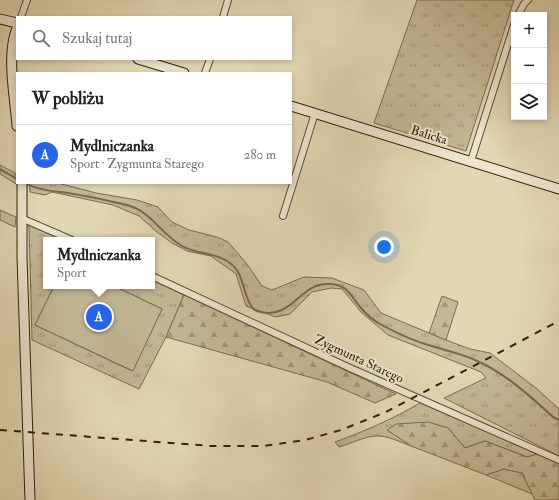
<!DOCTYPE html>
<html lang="pl">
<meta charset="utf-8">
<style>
:root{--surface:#fff;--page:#f6f6f6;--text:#222;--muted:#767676;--line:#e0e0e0;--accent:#2563eb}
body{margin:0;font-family:"IM FELL Double Pica",serif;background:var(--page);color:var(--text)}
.controls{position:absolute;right:12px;top:12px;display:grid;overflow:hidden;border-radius:0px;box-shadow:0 2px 6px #0003}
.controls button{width:36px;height:36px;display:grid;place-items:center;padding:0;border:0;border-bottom:1px solid var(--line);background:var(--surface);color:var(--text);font:20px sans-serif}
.you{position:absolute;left:384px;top:247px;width:14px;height:14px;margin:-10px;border:3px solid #fff;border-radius:50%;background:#1a73e8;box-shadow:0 0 0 6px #1a73e833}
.badge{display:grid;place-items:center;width:26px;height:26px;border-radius:50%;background:var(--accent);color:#fff;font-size:13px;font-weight:700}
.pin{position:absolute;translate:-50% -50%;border:2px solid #fff;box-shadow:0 1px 4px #0006}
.popup{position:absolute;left:43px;top:237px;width:112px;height:52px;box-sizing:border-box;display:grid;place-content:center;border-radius:0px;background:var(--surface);filter:drop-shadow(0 1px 3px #0005);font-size:13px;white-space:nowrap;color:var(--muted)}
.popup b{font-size:15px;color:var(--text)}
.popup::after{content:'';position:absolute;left:50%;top:100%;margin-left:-8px;border:8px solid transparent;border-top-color:var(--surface)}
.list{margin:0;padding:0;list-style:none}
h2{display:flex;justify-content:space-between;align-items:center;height:52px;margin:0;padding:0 16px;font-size:17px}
h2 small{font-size:13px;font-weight:400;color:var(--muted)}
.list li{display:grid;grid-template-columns:26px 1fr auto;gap:12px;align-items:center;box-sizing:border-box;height:60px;padding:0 16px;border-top:1px solid var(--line)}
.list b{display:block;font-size:15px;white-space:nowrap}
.list p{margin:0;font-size:13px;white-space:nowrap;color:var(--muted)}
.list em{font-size:13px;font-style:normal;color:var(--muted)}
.icon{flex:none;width:22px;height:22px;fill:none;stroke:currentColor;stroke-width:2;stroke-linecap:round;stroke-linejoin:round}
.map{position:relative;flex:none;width:559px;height:500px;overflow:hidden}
.search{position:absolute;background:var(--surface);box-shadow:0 2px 6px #0003;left:16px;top:16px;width:276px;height:44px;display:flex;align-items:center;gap:10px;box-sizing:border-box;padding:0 14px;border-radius:0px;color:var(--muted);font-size:15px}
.panel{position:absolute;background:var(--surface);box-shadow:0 2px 6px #0003;left:16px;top:72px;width:276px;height:112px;border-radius:0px}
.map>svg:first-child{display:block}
.grass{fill:url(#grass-tufts);stroke:#7b6c4f}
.forest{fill:url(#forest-firs);stroke:#7b6c4f}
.garden{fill:#c3b895;stroke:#7b6c4f}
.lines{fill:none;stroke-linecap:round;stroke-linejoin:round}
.stream{stroke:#78694c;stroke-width:2}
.street-casing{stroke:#5e4e33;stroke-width:8}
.secondary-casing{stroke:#332009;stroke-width:11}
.street{stroke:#ece5cd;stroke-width:6}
.secondary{stroke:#ece5cd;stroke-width:9}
.rail{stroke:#332009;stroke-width:2;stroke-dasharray:7 7;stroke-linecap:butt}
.labels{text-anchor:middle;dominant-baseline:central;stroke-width:4;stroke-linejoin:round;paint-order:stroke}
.street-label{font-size:13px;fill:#332009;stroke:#ece5cd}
</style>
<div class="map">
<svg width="559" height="500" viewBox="0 0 559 500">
<defs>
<pattern id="grass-tufts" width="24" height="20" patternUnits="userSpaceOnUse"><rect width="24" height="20" fill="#c3b895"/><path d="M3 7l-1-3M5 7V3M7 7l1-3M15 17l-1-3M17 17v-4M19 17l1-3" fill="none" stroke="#9f9578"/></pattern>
<pattern id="forest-firs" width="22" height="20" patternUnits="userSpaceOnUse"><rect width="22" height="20" fill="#c3b895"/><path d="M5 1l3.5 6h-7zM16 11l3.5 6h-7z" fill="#9f9578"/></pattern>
</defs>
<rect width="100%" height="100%" fill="#e1d7b2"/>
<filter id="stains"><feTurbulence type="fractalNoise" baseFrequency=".005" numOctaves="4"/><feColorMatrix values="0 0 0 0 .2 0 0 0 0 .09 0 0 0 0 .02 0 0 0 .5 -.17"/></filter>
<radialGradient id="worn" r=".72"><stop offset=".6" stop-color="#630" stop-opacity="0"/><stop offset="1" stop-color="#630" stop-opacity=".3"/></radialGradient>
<!-- grass -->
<g class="grass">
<polygon points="417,0 514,0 466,151 374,123"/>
<polygon points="29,183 58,183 96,193 137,200 158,207 172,222 189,230 217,237 228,242 247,264 262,286 272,290 304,277 332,278 364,290 381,313 446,340 470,349 490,353 536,388 559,409 559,456 444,398 486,378 481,372 388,335 361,312 342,289 331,288 312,292 290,314 276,317 246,306 236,274 211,256 187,251 172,243 157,232 139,216 113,205 52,192 45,195 30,192"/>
<polygon points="0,210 16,217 15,227 0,220"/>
<polygon points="29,225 63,240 46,240 46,286 54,286 35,325 132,371 162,309 114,286 152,286 152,280 184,295 166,337 139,389 32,340"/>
<path d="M420,403l118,51 -11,3 -42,-16 -20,7 -17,-20 -60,2 23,16c-11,-4 -24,-11 -36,-10 -12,1 -25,8 -36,11l-4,-5c30,-11 58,-23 85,-39z"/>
<polygon points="504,469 522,473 532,494 486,475"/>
</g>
<!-- forest -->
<g class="forest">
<polygon points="0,165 17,174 18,185 0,174"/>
<polygon points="184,295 396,394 375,403 327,382 166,337"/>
<polygon points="442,296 458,302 446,340 429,333"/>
<polygon points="428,422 448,428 465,448 485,441 527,457 538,454 559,463 559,500 535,500 522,473 504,469 486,475 411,446 387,430 396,424"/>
</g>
<!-- garden -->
<polygon class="garden" points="54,286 114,286 162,309 133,371 35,325"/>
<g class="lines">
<!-- stream -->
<g class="stream">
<polyline points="0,169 17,179"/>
<path d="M25,183c12,7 29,8 43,10 19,3 39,7 59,12 24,6 34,29 55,41 14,8 31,6 45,15 5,3 10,8 12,13 5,9 8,34 18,37 36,11 41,-29 73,-27 19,1 20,12 31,24 5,6 12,12 19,16 18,10 36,18 55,23 13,4 27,7 40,13 30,13 54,35 78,57l6,3"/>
</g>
<defs>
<g id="street">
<polyline points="518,15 524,4 528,0"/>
<polyline points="21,17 27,0"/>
<polyline points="223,17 228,0"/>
<polyline points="205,73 210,59"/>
<polyline points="471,161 514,25"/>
<polyline points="283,216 315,113"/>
<polyline points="21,218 72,240"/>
<polyline points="152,276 350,368 559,460"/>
</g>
<g id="secondary">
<polyline points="0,19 17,23"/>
<path d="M17,28c-11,27 -2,69 0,98"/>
<polyline points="138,59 184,73"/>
<polyline points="291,106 559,189"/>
<polyline points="22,183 22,257 30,500"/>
</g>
</defs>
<!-- street casing -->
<use href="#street" class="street-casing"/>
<!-- secondary casing -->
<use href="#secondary" class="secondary-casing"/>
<!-- street -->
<use href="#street" class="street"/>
<!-- secondary -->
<use href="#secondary" class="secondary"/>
<!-- rail -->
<polyline class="rail" points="0,430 211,446 263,446 305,440 341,430 386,412 559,321"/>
</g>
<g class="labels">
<!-- street labels -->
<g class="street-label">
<text transform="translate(429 135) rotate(17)">Balicka</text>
<text transform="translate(359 359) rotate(25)">Zygmunta Starego</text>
</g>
</g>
<rect width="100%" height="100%" filter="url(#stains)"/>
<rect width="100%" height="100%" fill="url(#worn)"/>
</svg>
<div class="controls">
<button>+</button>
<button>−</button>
<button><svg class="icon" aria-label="layers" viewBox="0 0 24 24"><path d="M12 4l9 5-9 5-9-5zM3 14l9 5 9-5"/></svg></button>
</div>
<div class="you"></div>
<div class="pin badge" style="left:99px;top:317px">A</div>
<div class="popup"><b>Mydlniczanka</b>Sport</div>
<div class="search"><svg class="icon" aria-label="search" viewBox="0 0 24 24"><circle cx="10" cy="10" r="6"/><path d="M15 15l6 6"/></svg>Szukaj tutaj</div>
<section class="panel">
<h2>W pobliżu<small></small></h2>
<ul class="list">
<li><span class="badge">A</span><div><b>Mydlniczanka</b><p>Sport · Zygmunta Starego</p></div><em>280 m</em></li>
</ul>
</section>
</div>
